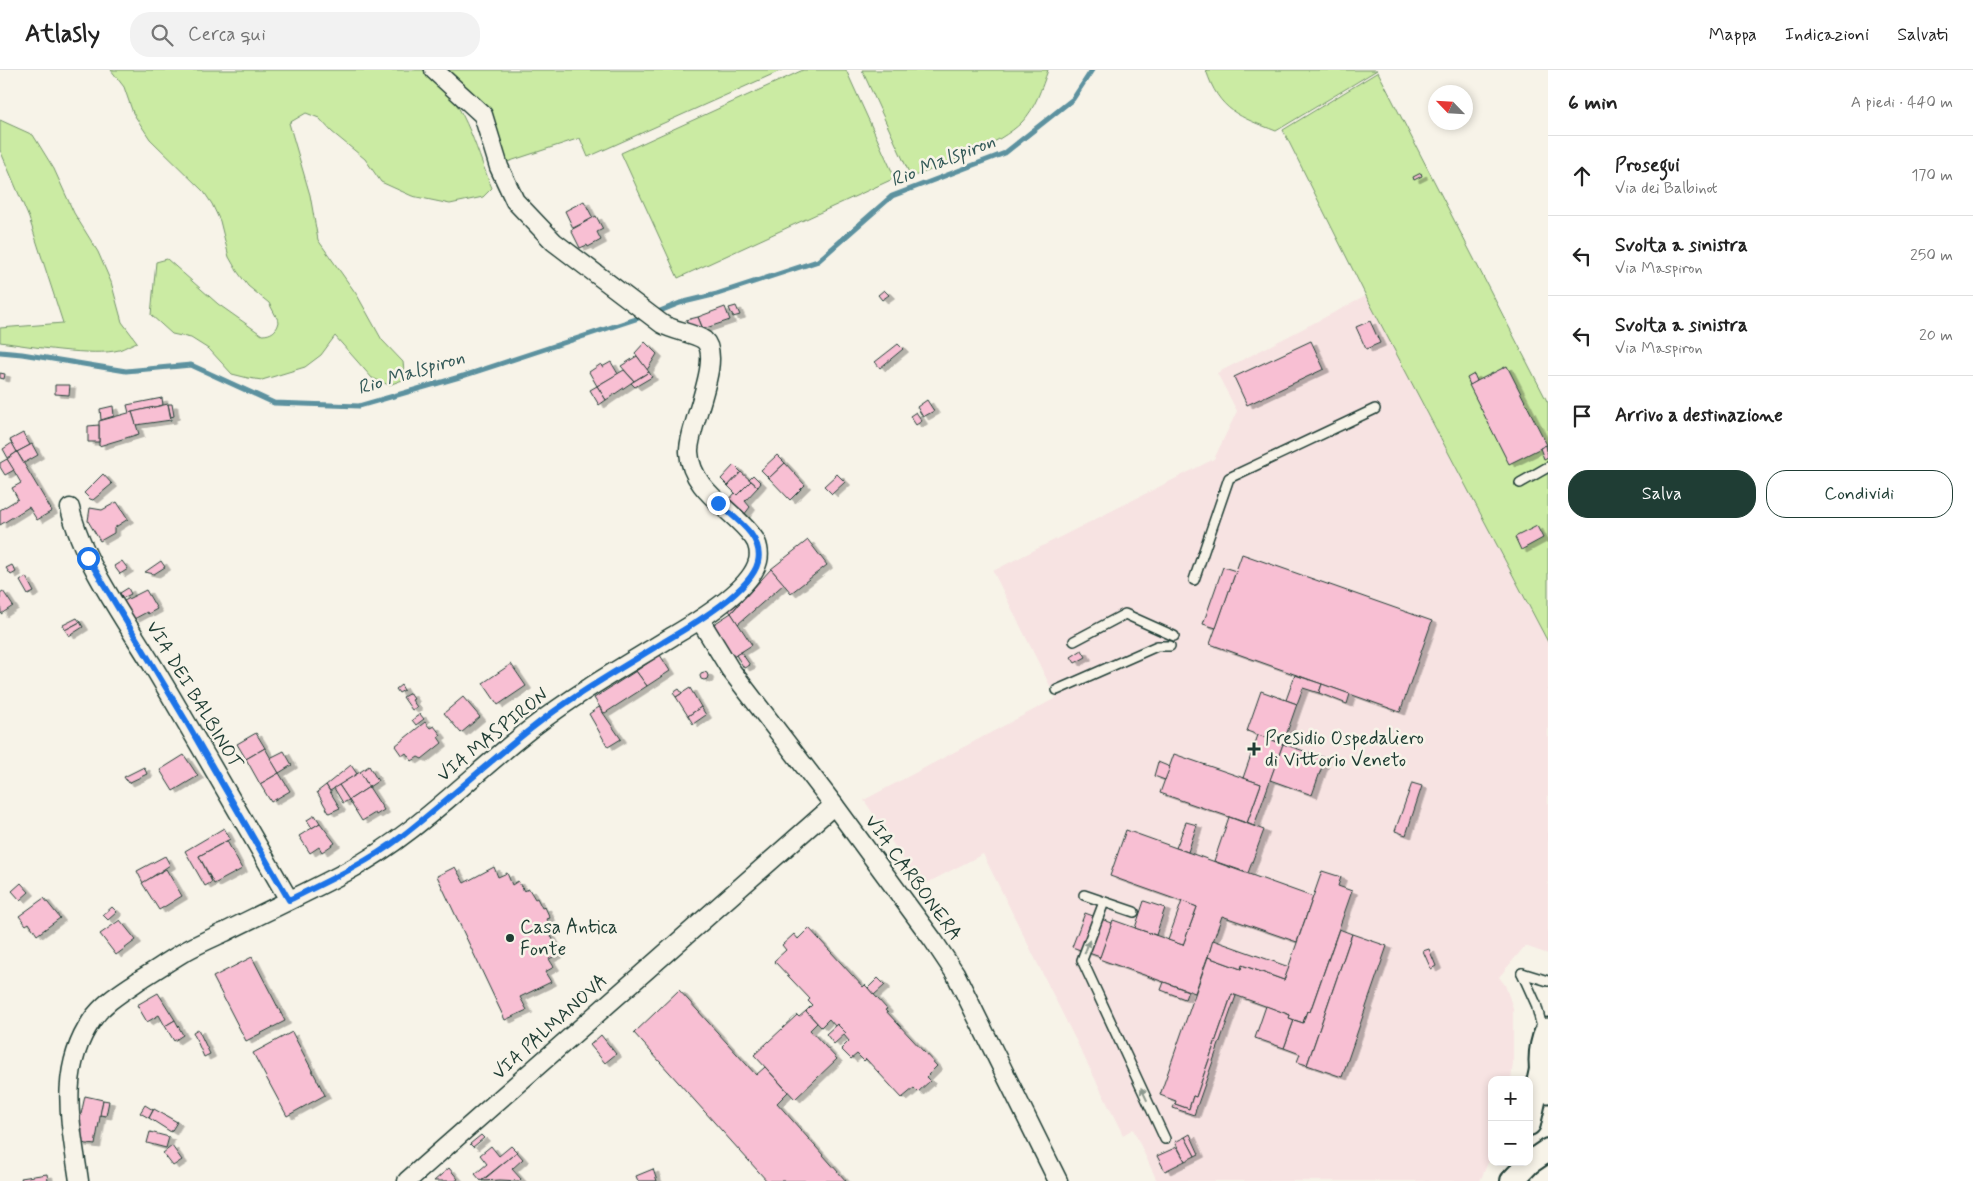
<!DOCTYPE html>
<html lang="it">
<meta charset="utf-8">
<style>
:root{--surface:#fff;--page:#f2f2f2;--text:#222;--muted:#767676;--line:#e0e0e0;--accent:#1f3d34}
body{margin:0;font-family:Mynerve,sans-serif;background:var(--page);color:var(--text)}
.controls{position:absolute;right:15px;bottom:15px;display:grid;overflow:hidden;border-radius:10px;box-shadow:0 2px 8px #0003}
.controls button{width:45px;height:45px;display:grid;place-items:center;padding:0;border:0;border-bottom:1px solid var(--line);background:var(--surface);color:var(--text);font:25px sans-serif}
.compass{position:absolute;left:1428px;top:15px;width:45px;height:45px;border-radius:50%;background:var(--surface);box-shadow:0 2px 8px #0003;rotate:295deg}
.stop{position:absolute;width:15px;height:15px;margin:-11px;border:4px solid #1a73e8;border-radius:50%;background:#fff}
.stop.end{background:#1a73e8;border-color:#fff;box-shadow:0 1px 5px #0008}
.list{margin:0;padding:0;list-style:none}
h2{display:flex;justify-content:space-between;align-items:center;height:65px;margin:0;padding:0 20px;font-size:21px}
h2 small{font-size:16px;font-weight:400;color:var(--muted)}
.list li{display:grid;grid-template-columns:32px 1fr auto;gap:15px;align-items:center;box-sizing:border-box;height:80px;padding:0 20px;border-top:1px solid var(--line)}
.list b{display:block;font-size:19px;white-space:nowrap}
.list p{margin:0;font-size:16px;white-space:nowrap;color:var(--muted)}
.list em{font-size:16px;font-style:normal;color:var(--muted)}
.actions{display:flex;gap:10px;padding:15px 20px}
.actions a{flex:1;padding:11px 0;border:1px solid var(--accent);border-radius:20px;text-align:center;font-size:18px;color:var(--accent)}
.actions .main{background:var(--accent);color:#fff}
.icon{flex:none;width:28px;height:28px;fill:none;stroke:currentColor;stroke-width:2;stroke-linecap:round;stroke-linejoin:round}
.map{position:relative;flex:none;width:1548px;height:1111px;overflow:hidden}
header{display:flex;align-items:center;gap:30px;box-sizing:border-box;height:70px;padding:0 25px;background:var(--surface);border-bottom:1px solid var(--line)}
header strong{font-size:24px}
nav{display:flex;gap:28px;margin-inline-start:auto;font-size:18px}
.search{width:350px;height:45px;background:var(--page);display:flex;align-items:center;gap:12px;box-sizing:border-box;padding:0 18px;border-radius:20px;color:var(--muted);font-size:19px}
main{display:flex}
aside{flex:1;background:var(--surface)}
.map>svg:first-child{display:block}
.built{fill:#f7e3e2}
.green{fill:#cbeba3;stroke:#75946c}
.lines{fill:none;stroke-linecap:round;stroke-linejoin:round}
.stream{stroke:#5c919f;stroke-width:5}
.building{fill:#f8bfd3;stroke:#1f3d34;filter:url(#shadow)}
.service-casing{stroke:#1f3d34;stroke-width:12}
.minor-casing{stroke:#1f3d34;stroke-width:21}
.tertiary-casing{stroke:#1f3d34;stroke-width:26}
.secondary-casing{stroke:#1f3d34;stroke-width:29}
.service{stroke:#f7f3e8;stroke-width:9}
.minor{stroke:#f7f3e8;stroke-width:18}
.tertiary{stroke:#f7f3e8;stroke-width:22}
.secondary{stroke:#f7f3e8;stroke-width:25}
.oneway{fill:#8b988e}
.route{stroke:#1a73e8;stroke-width:6}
.poi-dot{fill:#1f3d34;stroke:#f7f3e8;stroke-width:2}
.labels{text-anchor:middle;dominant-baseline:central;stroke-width:5;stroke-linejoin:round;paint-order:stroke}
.street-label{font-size:19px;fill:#1f3d34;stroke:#f7f3e8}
.poi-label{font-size:19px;fill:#1f3d34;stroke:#f7f3e8;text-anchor:start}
.water-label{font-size:20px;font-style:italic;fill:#335958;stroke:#f7f3e8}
</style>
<header>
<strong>Atlasly</strong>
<div class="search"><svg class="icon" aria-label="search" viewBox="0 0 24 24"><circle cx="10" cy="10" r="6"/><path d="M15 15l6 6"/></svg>Cerca qui</div>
<nav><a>Mappa</a><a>Indicazioni</a><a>Salvati</a></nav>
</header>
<main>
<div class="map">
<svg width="1548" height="1111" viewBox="0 0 1548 1111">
<defs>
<filter id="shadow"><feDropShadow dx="5.5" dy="3" stdDeviation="0" flood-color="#0004"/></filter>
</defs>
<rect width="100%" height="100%" fill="#f7f3e8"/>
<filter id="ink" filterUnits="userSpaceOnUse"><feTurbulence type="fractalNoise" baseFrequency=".02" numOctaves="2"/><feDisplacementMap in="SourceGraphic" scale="10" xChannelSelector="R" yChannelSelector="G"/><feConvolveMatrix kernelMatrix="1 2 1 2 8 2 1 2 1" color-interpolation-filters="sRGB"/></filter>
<g filter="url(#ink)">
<!-- built -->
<polygon class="built" points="1366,226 1548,572 1548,884 1525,876 1499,907 1505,915 1513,938 1513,993 1511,1010 1492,1010 1492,1084 1480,1111 1157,1111 1133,1059 1123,1065 983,784 921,816 864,730 1056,628 993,501 1214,389 1237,341 1217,303"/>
<!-- green -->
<g class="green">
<path d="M111,0h313c41,27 50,76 68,118l-9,9 -33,7 -38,-8 -31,-14 -16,-23 -33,-27 -13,-14 -13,-5 -17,10 21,72 8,45 39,55 25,45 21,22 2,17 -16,6 -17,-7 -37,-42 -14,19 -16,12 -43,13 -14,-2 -16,-4 -22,-24 -19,-12 -19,-4 -21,-19 5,-53 11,-3 51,45 44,31c9,0 15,-4 17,-13l-10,-19 -21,-17 -11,-15 -8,-14 -9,-36 -8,-17 -8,-12 -54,-53 -17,-26 -9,-26z"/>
<polygon points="440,0 782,0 588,87 580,68 501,94 495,64"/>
<polygon points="803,0 846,0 895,108 678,208 621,83"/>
<path d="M862,0h186c-6,17 -13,39 -26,52 -21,22 -81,45 -111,55z"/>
<path d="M1206,0h171l-101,61c-36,-14 -57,-20 -70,-61z"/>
<polygon points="1378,2 1548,333 1548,572 1366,226 1283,60"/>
<path d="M0,50l33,15 21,34 20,44 24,39 13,30 11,40 15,20c-6,2 -12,6 -18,8 -24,7 -91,-4 -119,-8v-14l63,-5 -34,-105 -29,-68z"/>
</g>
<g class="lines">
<!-- stream -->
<g class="stream">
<polyline points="655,243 680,233 717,224 818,191 892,126 1005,83 1073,29 1092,0"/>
<polyline points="0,282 22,284 126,301 191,295 274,333 359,336 463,306 645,246"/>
</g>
</g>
<!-- building -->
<g class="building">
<polygon points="1421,103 1422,106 1414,110 1413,107"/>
<polygon points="584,131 593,148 573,158 565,141"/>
<polygon points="596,146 603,159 597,162 601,170 588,177 587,175 580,178 571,160"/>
<polygon points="884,220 889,225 882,230 878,225"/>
<polygon points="736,236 740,245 733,247 729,238"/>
<polygon points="725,237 730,250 703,259 698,247"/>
<polygon points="698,247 702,257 688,256 686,250"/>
<polygon points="1370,251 1380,273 1366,279 1356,257"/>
<polygon points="1311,271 1324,299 1247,335 1234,307"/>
<polygon points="645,272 657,284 647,300 635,283"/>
<polygon points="898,274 903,279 880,298 875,292"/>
<polygon points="637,286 649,302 634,311 621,296"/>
<polygon points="611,292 618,304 597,316 589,302 601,294 602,297"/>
<polygon points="1507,296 1547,375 1509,394 1469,315"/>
<polygon points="624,300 634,311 606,330 597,316"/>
<polygon points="649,302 652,307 635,317 631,313"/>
<polygon points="0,303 5,304 4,309 0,308"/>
<polygon points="1474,304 1477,311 1470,315 1467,308"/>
<polygon points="55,315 70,315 69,325 55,324"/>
<polygon points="597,316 606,330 599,335 590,320"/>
<polygon points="162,328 163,335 129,343 127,335"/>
<polygon points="927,330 934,341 923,347 917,337"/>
<polygon points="168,334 172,334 174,346 171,347"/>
<polygon points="168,334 171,350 136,355 132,342"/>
<polygon points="113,336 114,346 101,350 100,339"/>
<polygon points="132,342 139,364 99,376 99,351"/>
<polygon points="916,342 922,351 916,355 910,346"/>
<polygon points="99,355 99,372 88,372 88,356"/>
<polygon points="23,363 30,375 17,382 10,370"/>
<polygon points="12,373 17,382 8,388 3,379"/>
<polygon points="32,374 38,385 24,393 17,382"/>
<polygon points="1546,375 1548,387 1544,389 1540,378"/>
<polygon points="17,382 52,441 37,450 29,437 0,455 0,440 18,429 12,418 21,413 7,389"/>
<polygon points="777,385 785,393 769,408 761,400"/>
<polygon points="7,389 14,400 5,405 0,397 0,393"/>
<polygon points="785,393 805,415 790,430 769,408"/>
<polygon points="734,395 741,402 728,416 721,409"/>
<polygon points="741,402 751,411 737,425 728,416"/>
<polygon points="103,404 112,414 93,430 90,429 84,423"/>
<polygon points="837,404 845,412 832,424 824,416"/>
<polygon points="753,405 761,413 758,417 749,409"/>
<polygon points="751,411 758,417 745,431 750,437 744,445 728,431 735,423 737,425"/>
<polygon points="117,432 128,449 114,458 114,463 100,471 88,451 90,438 102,440"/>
<polygon points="1537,456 1543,468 1521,480 1515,467"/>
<polygon points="808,470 827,495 791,523 771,499"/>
<polygon points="1242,484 1432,551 1400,642 1210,574"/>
<polygon points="122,491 128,499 120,504 114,496"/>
<polygon points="161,491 165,497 154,504 145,502"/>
<polygon points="12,495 16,502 11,505 6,498"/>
<polygon points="1223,497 1236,501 1216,558 1203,554"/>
<polygon points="771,499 784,514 738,554 731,543"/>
<polygon points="26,507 34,522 28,525 20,511"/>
<polygon points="128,518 131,524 123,528 120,523"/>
<polygon points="146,520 157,539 148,544 147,542 134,549 124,531"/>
<polygon points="3,521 13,536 1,544 0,523"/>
<polygon points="739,528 741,531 731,543 727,538"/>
<polygon points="731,543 752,575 733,587 714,554"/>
<polygon points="77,548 80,552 65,560 63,555"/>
<polygon points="80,552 83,557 69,566 65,560"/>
<polygon points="1082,580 1086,587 1075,593 1071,587"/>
<polygon points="741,582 750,595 744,598 736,585"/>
<polygon points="660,585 670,601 647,616 636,601"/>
<polygon points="511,594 526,616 498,635 483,613"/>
<polygon points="636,601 647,616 605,643 603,642 594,628"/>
<circle cx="704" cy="606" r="4"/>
<polygon points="1295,605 1322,614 1319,623 1303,618 1297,634 1286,630"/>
<polygon points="1322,614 1350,624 1347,634 1319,623"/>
<polygon points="401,615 404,620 399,623 396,619"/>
<polygon points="690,618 701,637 688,646 676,627"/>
<polygon points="679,619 682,623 676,627 673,623"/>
<polygon points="1261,621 1297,634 1283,674 1247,661"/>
<polygon points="410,623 414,629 412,630 417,637 412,640 403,627"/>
<polygon points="463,627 480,647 461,663 444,643"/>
<polygon points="599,637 621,669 608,677 589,644"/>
<polygon points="701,637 706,645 693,654 688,646"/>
<polygon points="420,644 424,649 416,655 412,650"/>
<polygon points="425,652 430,658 434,656 441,665 438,667 442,673 422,689 418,687 412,691 406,683 402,686 395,676"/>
<polygon points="256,663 265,678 246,689 237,674"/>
<polygon points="1258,665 1283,674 1254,756 1247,753 1261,714 1243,708"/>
<polygon points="1283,674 1325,688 1312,725 1270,710"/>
<polygon points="265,678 279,703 260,714 246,689"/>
<polygon points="284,681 292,695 279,703 270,688"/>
<polygon points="1174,684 1261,714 1247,753 1160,723"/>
<polygon points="184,685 198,706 173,721 160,700"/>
<polygon points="1158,692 1170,697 1165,710 1154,706"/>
<polygon points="351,695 357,704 330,721 326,715"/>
<polygon points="369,696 378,711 369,717 360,702"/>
<polygon points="144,697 147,704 128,713 124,707"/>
<polygon points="360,702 369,717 349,730 339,715"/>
<polygon points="279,703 290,721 271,732 260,714"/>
<polygon points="1412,713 1422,716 1406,765 1395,761"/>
<polygon points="326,715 340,738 329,743 317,722"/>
<polygon points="339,715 349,730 343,733 334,718"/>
<polygon points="369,717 384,740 376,745 375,743 362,751 349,730"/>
<polygon points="315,745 320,753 312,758 307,750"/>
<polygon points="1229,747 1264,760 1248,803 1214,791"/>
<polygon points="1186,752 1197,755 1188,782 1176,778"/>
<polygon points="320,753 335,773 322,782 319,777 310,783 299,766"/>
<polygon points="224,758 230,769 199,786 212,812 205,816 185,781"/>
<polygon points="1126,760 1313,827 1297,872 1222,846 1195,923 1099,889 1113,850 1183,875 1197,837 1110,806"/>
<polygon points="227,771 242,799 214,814 199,786"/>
<polygon points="165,786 170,795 143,813 137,801"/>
<polygon points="455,797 464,813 494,797 498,807 507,803 512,815 518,811 524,821 529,819 535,829 537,828 542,838 545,837 550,848 547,849 554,862 550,864 555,873 551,875 557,885 549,889 554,897 545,902 551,912 520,927 527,940 505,950 437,806"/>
<polygon points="166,799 182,826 159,840 142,813"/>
<polygon points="1322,801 1341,807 1338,816 1352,821 1310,942 1307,941 1303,953 1289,948 1290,945 1232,924 1196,1027 1193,1026 1189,1039 1175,1034 1176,1031 1160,1025 1208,887 1241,899 1242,895 1284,910"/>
<polygon points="21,813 29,822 20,830 12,821"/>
<polygon points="44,828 60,848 37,865 29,853 26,855 19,846"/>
<polygon points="1144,831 1165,838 1156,865 1135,858"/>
<polygon points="1182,831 1197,837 1183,875 1168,870"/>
<polygon points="112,837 117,842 108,850 103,845"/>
<polygon points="1085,843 1112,853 1100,887 1072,877"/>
<polygon points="120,850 136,870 116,885 100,864"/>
<polygon points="809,858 863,917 865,915 868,918 887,939 885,940 937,996 926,1007 930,1011 918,1022 914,1018 902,1028 866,989 864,991 857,984 851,989 841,979 849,971 844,965 846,963 837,954 835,956 829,949 821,957 806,941 812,935 808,931 810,929 774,891 786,880 782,875 794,864 798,869"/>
<polygon points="1339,859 1352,864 1307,995 1297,992 1300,984 1284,978 1294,950 1303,953 1307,941 1310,942"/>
<polygon points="1352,864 1387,876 1342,1007 1307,995"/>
<polygon points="1213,870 1289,897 1284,910 1242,895 1241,899 1208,887"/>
<polygon points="1429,879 1436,896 1431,899 1423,881"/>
<polygon points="252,887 285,951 246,971 213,907"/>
<polygon points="878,908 885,915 874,925 868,918"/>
<polygon points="1164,912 1188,921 1185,929 1161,920"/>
<polygon points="679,920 756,1005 765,997 788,1022 777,1033 846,1111 767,1111 634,963"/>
<polygon points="158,923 175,950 165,956 159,945 147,952 137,935"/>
<polygon points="1232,924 1236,926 1194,1045 1173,1038 1175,1034 1189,1039 1193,1026 1196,1027"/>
<polygon points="1266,936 1290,945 1289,948 1294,950 1284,978 1255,968"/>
<polygon points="806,941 817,953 810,960 837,989 795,1029 754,985 797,945 799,947"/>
<polygon points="175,950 183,965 174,971 165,956"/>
<polygon points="837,954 846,963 834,974 826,964"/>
<polygon points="198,959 210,984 204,987 193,962"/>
<polygon points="292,962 325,1025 287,1046 253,983"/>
<polygon points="601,965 616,984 605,993 590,975"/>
<polygon points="85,1026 103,1030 95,1075 80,1073 82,1059 78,1058"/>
<polygon points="103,1030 109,1031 106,1046 100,1045"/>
<polygon points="145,1035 153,1040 149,1048 140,1043"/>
<polygon points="154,1039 177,1052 171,1062 149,1048"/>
<polygon points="150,1062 169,1067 166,1078 147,1073"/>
<polygon points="1190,1064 1199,1084 1195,1086 1185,1067"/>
<polygon points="481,1065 484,1068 473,1077 470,1074"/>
<polygon points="1185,1067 1195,1086 1185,1091 1175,1072"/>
<polygon points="172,1076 182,1090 173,1096 163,1083"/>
<polygon points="491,1076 499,1086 511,1076 517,1082 481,1111 475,1104 487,1094 480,1085"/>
<polygon points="1177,1077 1185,1091 1165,1101 1157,1086"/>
<polygon points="517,1082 523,1089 512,1099 521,1109 519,1111 500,1110 482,1111"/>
<polygon points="449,1098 458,1109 455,1111 434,1111"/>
<polygon points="653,1099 657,1111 638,1111 636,1106"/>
<polygon points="47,1104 48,1111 22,1111 21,1108"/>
</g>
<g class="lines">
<defs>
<g id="service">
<polyline points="1520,413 1548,397"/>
<polyline points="1194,510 1229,408 1375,339"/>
<polyline points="1074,571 1125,544 1174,566"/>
<polyline points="1057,620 1157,576 1170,576"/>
<polyline points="1084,825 1134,842"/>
<polyline points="1104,832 1082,890 1165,1069"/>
<polyline points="1522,903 1536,934 1543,961"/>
<polyline points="1522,903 1548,911"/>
</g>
<g id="minor">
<path d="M70,438c12,52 55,112 83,158 46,77 91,156 136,234"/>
<polyline points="700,550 730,599 834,735 933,870 955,903 1058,1111"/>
<path d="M79,1111c-8,-57 -22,-110 13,-161 12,-18 32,-29 49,-41 13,-8 25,-16 38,-24 14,-9 31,-16 46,-23 40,-20 81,-39 121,-60 70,-37 125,-97 187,-145 44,-34 93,-62 140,-91 24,-14 78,-47 85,-75 2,-8 0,-18 -5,-24 -20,-28 -62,-46 -64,-85 -1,-25 35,-94 15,-112 -10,-7 -30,-9 -42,-16l-108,-82 -39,-41 -16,-34 -16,-52 -49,-45"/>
<polyline points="407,1111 834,735"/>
</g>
<g id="tertiary">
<polyline points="1529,1054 1542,995"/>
<polyline points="1512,1111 1529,1093 1548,1080"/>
</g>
<path id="secondary" d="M1548,961c-8,18 -8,41 0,59"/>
</defs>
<!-- service casing -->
<use href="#service" class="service-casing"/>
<!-- minor casing -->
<use href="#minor" class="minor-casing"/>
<!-- tertiary casing -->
<use href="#tertiary" class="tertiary-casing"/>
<!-- secondary casing -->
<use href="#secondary" class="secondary-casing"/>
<!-- service -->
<use href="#service" class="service"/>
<!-- minor -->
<use href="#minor" class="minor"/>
<!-- tertiary -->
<use href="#tertiary" class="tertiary"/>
<!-- secondary -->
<use href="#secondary" class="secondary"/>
</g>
<!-- one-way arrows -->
<defs><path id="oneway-solid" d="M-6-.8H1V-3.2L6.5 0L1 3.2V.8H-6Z" transform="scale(1.25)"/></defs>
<g class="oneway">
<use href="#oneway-solid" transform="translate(1087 877) rotate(-70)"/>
<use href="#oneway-solid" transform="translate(1144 1024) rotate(-115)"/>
</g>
</g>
<g class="lines" filter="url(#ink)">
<!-- route -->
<path class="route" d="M88,488l98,163 103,179c39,-19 78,-37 112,-63 45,-35 86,-74 131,-109 40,-32 86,-58 130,-85 25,-15 89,-51 96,-81 6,-26 -24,-44 -40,-59"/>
</g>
<!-- markers -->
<g class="poi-dot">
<path d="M1251.5 671.5h5v5h5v5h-5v5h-5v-5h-5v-5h5z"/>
<circle cx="510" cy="868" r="5"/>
</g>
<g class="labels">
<!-- street labels -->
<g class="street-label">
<text transform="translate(194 625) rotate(59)">VIA DEI BALBINOT</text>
<text transform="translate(493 665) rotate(-39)">VIA MASPIRON</text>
<text transform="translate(913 808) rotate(54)">VIA CARBONERA</text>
<text transform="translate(550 957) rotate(-42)">VIA PALMANOVA</text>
</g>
<!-- poi labels -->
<g class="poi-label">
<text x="1265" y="668">Presidio Ospedaliero<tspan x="1265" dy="22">di Vittorio Veneto</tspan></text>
<text x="520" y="857">Casa Antica<tspan x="520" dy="22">Fonte</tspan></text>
</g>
<!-- water labels -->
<g class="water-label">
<text transform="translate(943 91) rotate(-22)">Rio Malspiron</text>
<text transform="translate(411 303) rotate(-17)">Rio Malspiron</text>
</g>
</g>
</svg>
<div class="controls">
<button>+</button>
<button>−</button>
</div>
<svg class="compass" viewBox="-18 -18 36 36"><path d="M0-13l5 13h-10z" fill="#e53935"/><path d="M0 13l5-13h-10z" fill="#767676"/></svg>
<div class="stop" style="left:88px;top:488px"></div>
<div class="stop end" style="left:718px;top:433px"></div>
</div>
<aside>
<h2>6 min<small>A piedi · 440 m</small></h2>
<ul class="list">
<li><svg class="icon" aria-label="ahead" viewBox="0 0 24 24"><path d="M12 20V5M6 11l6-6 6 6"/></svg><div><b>Prosegui</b><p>Via dei Balbinot</p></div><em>170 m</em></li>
<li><svg class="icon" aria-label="left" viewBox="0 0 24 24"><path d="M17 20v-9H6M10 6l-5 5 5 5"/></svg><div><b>Svolta a sinistra</b><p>Via Maspiron</p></div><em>250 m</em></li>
<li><svg class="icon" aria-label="left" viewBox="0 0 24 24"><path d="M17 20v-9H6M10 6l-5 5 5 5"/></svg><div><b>Svolta a sinistra</b><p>Via Maspiron</p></div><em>20 m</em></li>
<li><svg class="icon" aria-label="arrive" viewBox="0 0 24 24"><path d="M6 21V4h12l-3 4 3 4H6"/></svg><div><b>Arrivo a destinazione</b></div></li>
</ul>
<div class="actions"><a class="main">Salva</a><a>Condividi</a></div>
</aside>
</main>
